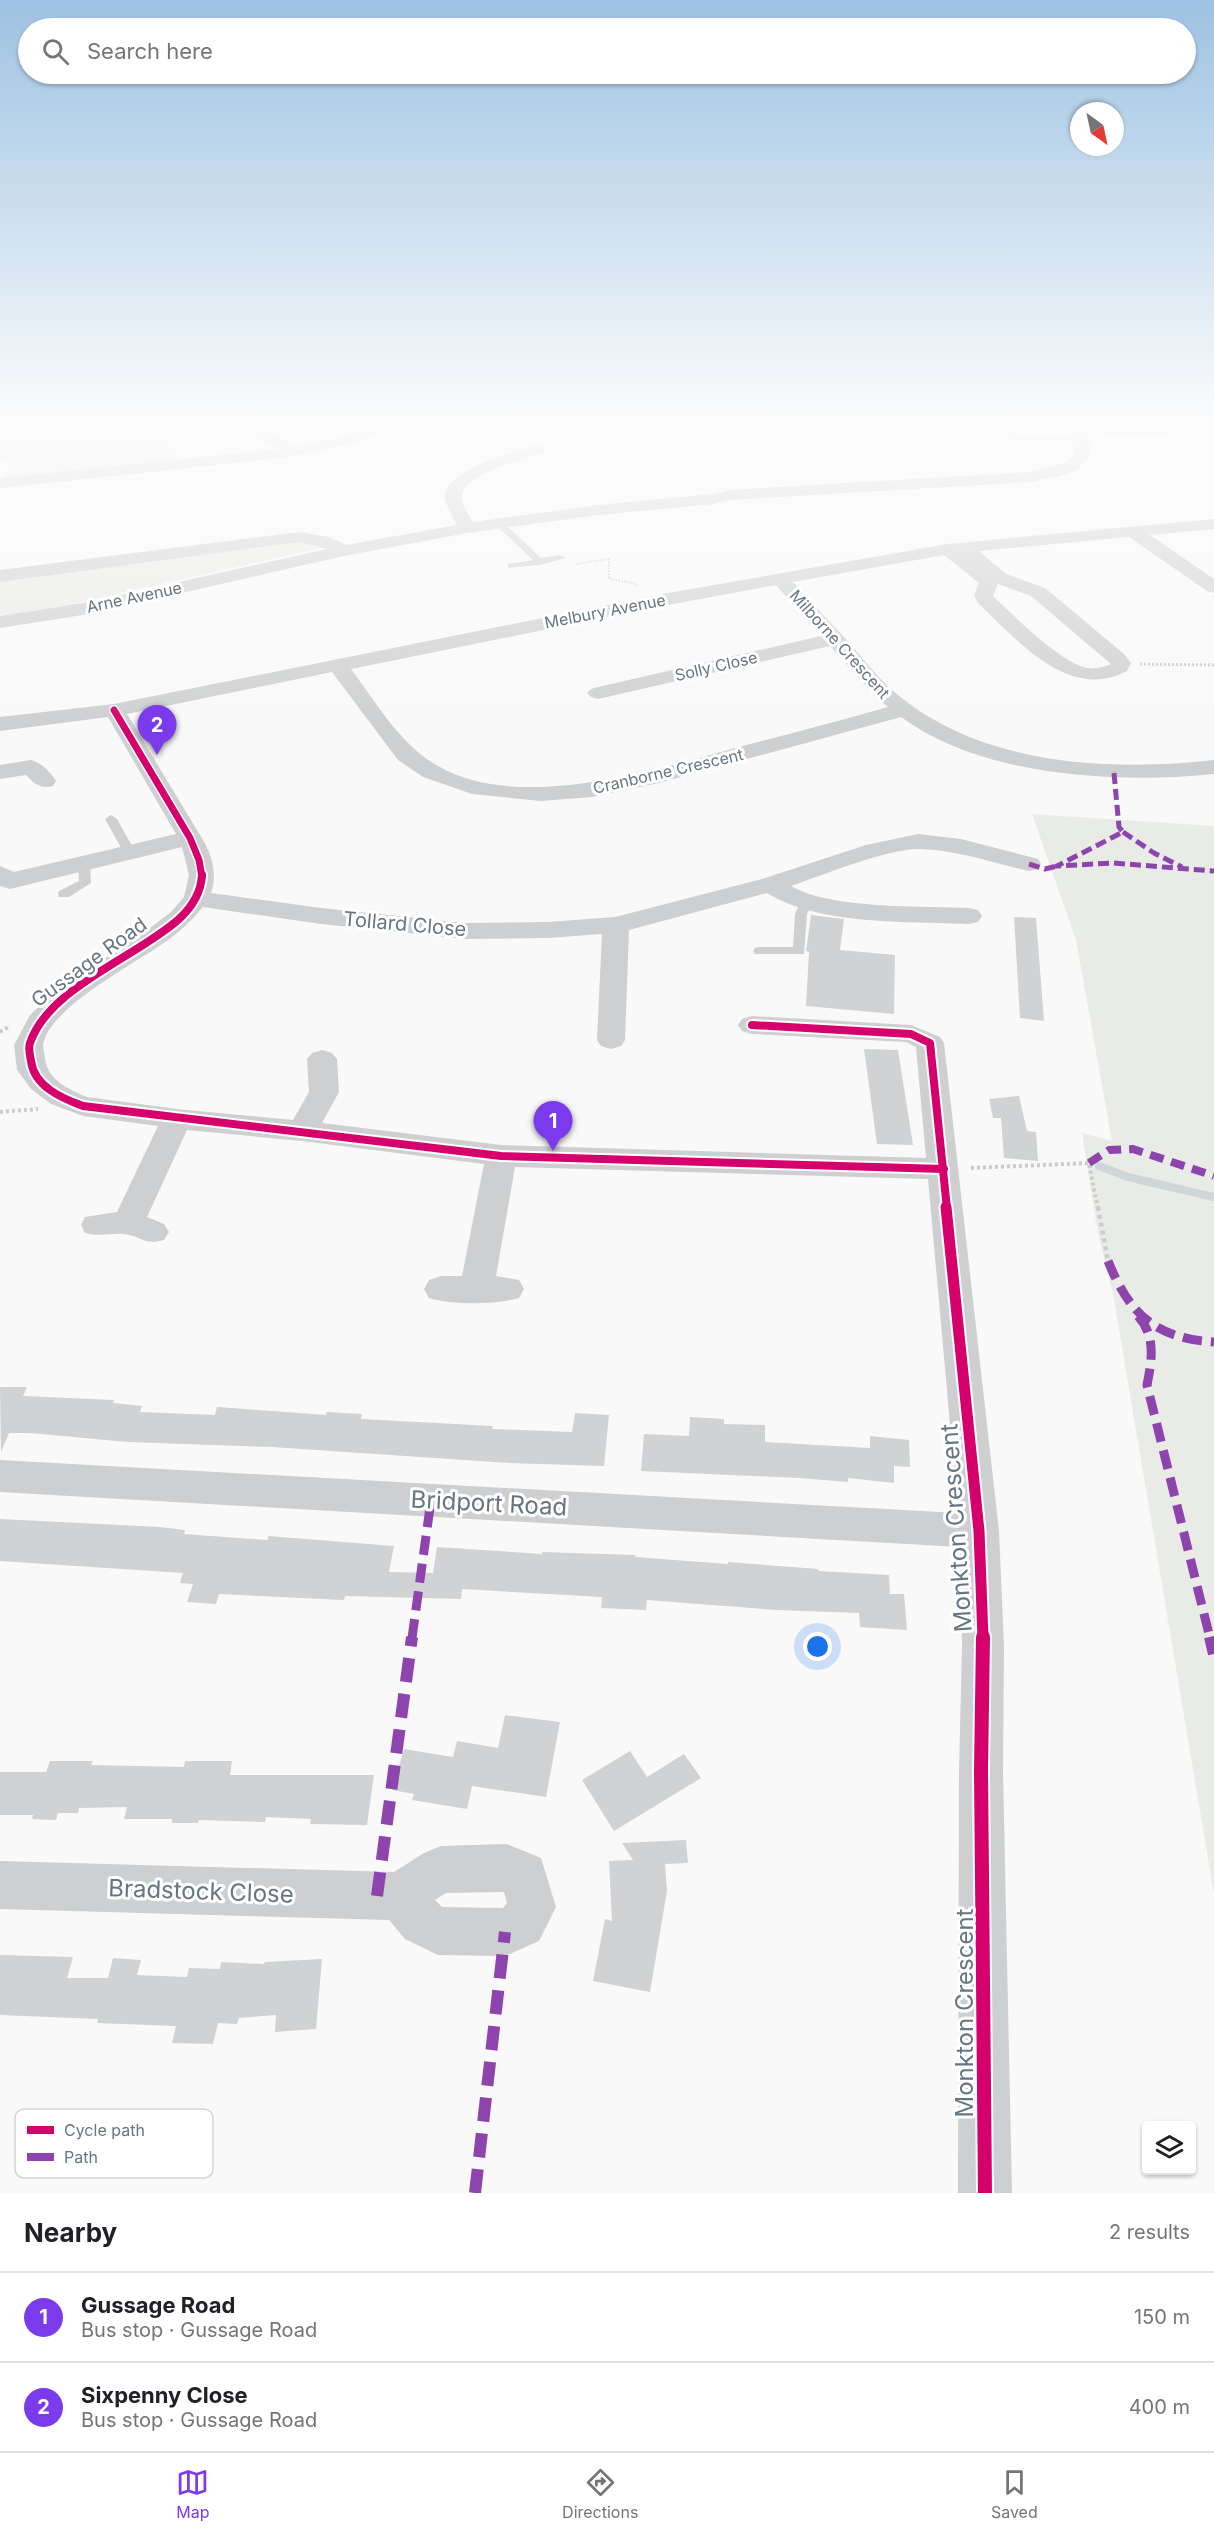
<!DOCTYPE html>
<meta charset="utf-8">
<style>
:root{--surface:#fff;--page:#f6f6f6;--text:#202124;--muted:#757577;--line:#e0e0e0;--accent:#7c3aed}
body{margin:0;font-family:Inter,sans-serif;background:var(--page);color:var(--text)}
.controls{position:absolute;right:18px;bottom:18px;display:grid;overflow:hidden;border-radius:6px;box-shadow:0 2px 4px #0004}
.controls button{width:54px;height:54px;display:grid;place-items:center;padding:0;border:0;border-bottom:2px solid var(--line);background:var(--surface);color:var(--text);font:30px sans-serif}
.compass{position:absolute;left:1070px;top:102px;width:54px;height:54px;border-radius:50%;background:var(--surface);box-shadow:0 2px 4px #0004;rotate:147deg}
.you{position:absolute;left:818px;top:1647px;width:21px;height:21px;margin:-15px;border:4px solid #fff;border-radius:50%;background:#1a73e8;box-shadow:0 0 0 9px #1a73e833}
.badge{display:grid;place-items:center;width:39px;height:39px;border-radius:50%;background:var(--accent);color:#fff;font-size:20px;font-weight:700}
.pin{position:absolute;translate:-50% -50px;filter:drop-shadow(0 2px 3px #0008)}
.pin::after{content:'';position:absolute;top:32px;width:21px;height:18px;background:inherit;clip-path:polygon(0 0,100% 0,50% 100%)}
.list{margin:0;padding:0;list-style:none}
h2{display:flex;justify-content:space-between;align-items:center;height:78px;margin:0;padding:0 24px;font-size:26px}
h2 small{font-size:20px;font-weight:400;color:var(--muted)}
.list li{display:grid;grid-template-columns:39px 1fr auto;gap:18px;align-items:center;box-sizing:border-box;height:90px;padding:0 24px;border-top:2px solid var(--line)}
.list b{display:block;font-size:22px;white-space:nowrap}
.list p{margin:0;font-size:20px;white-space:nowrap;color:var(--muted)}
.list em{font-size:20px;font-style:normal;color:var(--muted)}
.icon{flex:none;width:33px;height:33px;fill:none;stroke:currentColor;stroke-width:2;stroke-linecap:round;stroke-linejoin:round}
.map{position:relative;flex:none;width:1214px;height:2193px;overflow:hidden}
.search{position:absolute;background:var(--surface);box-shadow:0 2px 4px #0004;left:18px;right:18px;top:18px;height:66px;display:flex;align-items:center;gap:15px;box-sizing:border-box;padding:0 21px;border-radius:33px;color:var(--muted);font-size:22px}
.sheet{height:258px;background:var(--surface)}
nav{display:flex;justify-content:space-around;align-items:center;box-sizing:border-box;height:84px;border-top:2px solid var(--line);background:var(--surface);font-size:16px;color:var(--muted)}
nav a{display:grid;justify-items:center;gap:3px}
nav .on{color:var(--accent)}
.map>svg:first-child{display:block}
.built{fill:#e8e9e9}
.green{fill:#e8ebe6}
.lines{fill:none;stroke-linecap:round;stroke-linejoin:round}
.stream{stroke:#ced6d9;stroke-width:8}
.building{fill:#d0d2d3}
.path-far3{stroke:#cbcccd;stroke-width:2;stroke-dasharray:1.5 1.5;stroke-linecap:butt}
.path-far2{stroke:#cbcccd;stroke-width:3;stroke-dasharray:2 2;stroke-linecap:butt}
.path-far1{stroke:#cbcccd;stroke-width:4;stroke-dasharray:3 3;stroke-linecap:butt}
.path{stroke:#cbcccd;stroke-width:4.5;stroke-dasharray:4 4;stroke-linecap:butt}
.lane{fill:#cecfd0;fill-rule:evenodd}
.street{fill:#cecfd0;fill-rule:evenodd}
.quiet-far3{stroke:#8e44ad;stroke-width:5;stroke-dasharray:11 5;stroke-linecap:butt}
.quiet-far2{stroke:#8e44ad;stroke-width:8;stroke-dasharray:14 8;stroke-linecap:butt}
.quiet-far1{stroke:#8e44ad;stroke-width:9;stroke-dasharray:19 9;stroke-linecap:butt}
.quiet{stroke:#8e44ad;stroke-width:12;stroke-dasharray:24 12;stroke-linecap:butt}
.cycleway-far3-casing{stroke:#fff;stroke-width:10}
.cycleway-far2-casing{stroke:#fff;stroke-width:12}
.cycleway-far1-casing{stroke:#fff;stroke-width:15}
.cycleway-casing{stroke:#fff;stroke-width:18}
.cycleway-far3{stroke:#d6006c;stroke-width:7}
.cycleway-far2{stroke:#d6006c;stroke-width:8}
.cycleway-far1{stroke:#d6006c;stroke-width:11}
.cycleway{stroke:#d6006c;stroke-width:14}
.labels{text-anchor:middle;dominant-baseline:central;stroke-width:6;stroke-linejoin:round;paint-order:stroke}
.far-street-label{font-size:16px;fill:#657683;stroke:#fff}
.street-label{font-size:20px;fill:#657683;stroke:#fff}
.near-street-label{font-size:24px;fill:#657683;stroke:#fff}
.key{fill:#fff;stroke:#d1d6da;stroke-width:1.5}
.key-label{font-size:16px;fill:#657683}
</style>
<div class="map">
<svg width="1214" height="2193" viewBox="0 0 1214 2193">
<rect width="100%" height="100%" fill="#f9f9f9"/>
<!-- built -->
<polygon class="built" points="40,421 176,421 168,440 181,460 0,479 12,461 0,460 0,441 26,440"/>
<!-- green -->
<g class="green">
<polygon points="291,540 321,548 68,605 0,616 0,580"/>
<polygon points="1032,814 1214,826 1214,1894 1114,1299 1098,1233 1082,1133 1112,1141 1076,940"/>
</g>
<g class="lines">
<!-- stream -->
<polyline class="stream" points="1099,1166 1128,1177 1214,1197"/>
</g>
<!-- building -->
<g class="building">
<polygon points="811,915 844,919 840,950 895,955 894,1014 806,1006 809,952 806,951"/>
<polygon points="1014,917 1036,918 1044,1021 1020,1018"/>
<polygon points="864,1049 898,1050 913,1145 877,1144"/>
<polygon points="1019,1096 1027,1131 1036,1132 1038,1161 1004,1158 1001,1118 993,1118 989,1099"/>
<polygon points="0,1387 27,1387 23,1396 114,1400 113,1403 142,1406 140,1412 215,1415 217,1407 326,1415 326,1412 362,1414 361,1419 493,1426 492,1429 572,1432 575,1413 609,1415 604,1466 509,1463 272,1447 128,1442 30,1433 9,1433 1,1452"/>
<polygon points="690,1417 724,1419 724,1424 765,1425 765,1442 870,1448 870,1436 909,1440 910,1467 894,1466 894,1483 848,1478 848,1482 800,1478 641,1471 644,1434 689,1436"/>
<polygon points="0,1519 160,1527 185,1530 184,1534 268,1540 268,1536 394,1546 389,1572 433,1573 437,1547 542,1554 542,1552 635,1555 635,1557 728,1564 728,1562 818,1569 819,1571 889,1575 890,1594 904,1594 907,1630 860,1627 859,1613 776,1610 647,1600 646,1610 601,1608 602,1597 462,1589 461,1599 345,1596 344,1600 219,1594 216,1604 187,1602 193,1584 180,1583 183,1573 0,1561"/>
<polygon points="505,1715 560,1722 546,1797 472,1786 467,1809 412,1800 414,1794 392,1790 404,1749 453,1757 457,1741 498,1748"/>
<polygon points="630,1751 647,1777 684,1754 701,1778 614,1831 582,1780"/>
<polygon points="50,1761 93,1761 91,1765 184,1767 185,1761 232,1761 230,1775 374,1775 367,1825 310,1824 311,1819 266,1817 265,1822 199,1820 198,1823 172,1823 172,1819 124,1819 127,1807 79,1808 78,1813 58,1813 56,1820 32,1819 33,1815 0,1815 0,1772 46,1772"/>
<polygon points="686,1840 688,1863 665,1864 667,1891 650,1992 593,1981 605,1919 612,1921 609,1861 633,1860 622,1843"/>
<polygon points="0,1955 73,1957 67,1978 108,1978 113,1958 141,1960 137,1975 187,1977 189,1968 220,1969 221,1962 264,1964 265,1962 322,1959 316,2029 275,2032 276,2015 239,2018 237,2024 218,2023 213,2044 172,2043 176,2026 97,2023 98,2019 0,2015"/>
</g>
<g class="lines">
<!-- path-far3 -->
<g class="path-far3">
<polyline points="533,421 535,435"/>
<polyline points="576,564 609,559 609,579 633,583 638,587"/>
</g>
<!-- path-far2 -->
<polyline class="path-far2" points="1140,664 1214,665"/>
<!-- path-far1 -->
<g class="path-far1">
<polyline points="0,1032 10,1026"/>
<polyline points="0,1112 38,1109"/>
<polyline points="971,1168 1089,1163 1098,1209"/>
</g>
<!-- path -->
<polyline class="path" points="1098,1207 1108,1261"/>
<!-- lane -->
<g class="lane">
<polygon points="1004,428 1010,428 1014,436 1074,437 1073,435 1077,433 1166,431 1170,433 1166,435 1080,437 1082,439 1078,441 1011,440 1007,438"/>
<polygon points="497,522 503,522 541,558 561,555 566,558 540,565 508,568 508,564 533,560 497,526"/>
<polygon points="111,815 117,819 136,853 134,856 130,857 124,853 105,819"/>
<polygon points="84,860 90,864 91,883 69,897 59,897 58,894 59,891 79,881 78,864"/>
<polygon points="807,898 813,902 807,914 804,954 755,954 753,951 755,948 760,947 793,947 795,914 802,899"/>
</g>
<!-- street -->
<g class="street">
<path d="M207,421c33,0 61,2 86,26l56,-12 35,-14h20l-2,3 -44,18 -68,15 -290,31v-10l278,-29 -28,-16 -41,-9z"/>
<path d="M1065,421h15l9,22 1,13 -12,13 -18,7 -30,6 -300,18 -16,4 -116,11 -131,18 -123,23 -255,58 -89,14v-12l89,-14 238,-53 -28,-7 -299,40v-12l299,-38 30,5 17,8 111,-20c-4,-8 -10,-18 -12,-26 -5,-28 72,-49 92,-54l8,5 -2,3c-18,6 -80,21 -81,43 -1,8 7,19 11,26l125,-17 116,-11 16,-4 300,-18 37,-10 7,-7 -1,-12z"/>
<path d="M1214,519v10l-64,6 64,44v14l-7,-2 -78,-54 -150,14 27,23 39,14 79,66 7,9 -4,8c-58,31 -110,-31 -149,-68l-4,-8 5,-12 -35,-28 -151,27c16,18 33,36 50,54 16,17 31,38 49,54 86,75 214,82 322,70v14c-96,10 -232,3 -313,-57l-242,66 -67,14 -51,4 -69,-7 -49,-17 -25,-17 -66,-88 -205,42 79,131c7,16 11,31 5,48l110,15 144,15 83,-1 67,-5 147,-38 104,-34 52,-11 43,5 77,20 3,5 -3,5 -9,2c-36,-8 -72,-21 -109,-22 -31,-1 -97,26 -129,37 38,23 131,20 178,22l9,2 4,6 -4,6 -9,2c-62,-3 -149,2 -202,-31l-138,37 -4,110 -4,6 -10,3 -10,-3 -4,-6 5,-106 -54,4 -83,1 -144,-15 -118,-17c-12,14 -23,25 -38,35 -30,22 -116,65 -122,103 0,4 2,10 2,14 3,21 23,30 42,38l90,12 116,11 16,-28 -2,-33 5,-6 10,-3 10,3 5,6 2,33 -17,31 179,22 425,13 -10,-111 -10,-5 -154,-8 -10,-3 -4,-6 4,-6 10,-3 159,9 29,12 4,6 55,488 5,115 -1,125 9,422h-54l1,-422 3,-125 -2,-99 -960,-55v-32l958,53 -30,-334 -413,-12 -19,109 23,4 5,9 -5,9c-23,7 -67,7 -90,0l-5,-9 5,-9 12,-4h21l22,-112 -182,-23 -115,-11 -40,87 17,7 5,8 -5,8c-20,6 -24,-5 -41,-6 -14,-1 -24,3 -38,-1l-4,-8 4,-8 32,-5 41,-86 -75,-10 -32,-12 -20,-15 -14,-19 -3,-25 16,-30 23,-22 93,-62 25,-19 13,-15 5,-22 -7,-28 -172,42 -10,-3v-20l14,6 162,-38 -68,-117 -108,14v-14l114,-13 543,-109 291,-51zM998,584l33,12 80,68c-9,4 -19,6 -28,3 -28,-10 -68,-50 -90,-71zM776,585l45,51 -223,51 -7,2 -4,4 4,4 7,2 232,-53 47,52 11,9c-49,14 -99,27 -149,40 -84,23 -220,66 -301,19 -38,-21 -62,-64 -87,-97l306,-62z"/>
<path d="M31,760c11,3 19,12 25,21l-3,5c-13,3 -18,-2 -27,-11l-26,4v-14z"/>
<path d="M507,1844l34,14 15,49 -17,34 -34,15 -67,-1 -33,-16 -16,-19 -389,-11v-48l394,11 30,-19 17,-7zM504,1892l3,11 -4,5 -61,-1 -7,-7 11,-7z"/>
</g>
<!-- quiet-far3 -->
<g class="quiet-far3">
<polyline points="1114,773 1119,827 1123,832 1057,866 1113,863 1214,871"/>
<polyline points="1123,832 1154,853 1182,867"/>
<polyline points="1029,864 1045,869 1057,866"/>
</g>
<!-- quiet-far2 -->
<polyline class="quiet-far2" points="1089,1163 1109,1150 1133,1149 1214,1176"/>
<!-- quiet-far1 -->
<g class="quiet-far1">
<path d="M1108,1261c22,54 47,77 106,81"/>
<path d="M1138,1316c18,20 14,44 9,69l63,253"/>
<polyline points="412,1638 431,1500"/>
</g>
<!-- quiet -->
<g class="quiet">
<polyline points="1210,1637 1214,1654"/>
<polyline points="377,1896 412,1637"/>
<polyline points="475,2193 505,1932"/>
</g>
<defs>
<polyline id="cycleway-far3" points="114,710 190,838 199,860 202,877"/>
<g id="cycleway-far2">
<path d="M202,875c-1,18 -10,32 -23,44 -42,38 -130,68 -149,124 -2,5 0,12 1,18 3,25 30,37 52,45l418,50 443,13"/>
<polyline points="752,1025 911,1034 930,1043 947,1209"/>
</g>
<polyline id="cycleway-far1" points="946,1207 979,1531 983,1638"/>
<polyline id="cycleway" points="983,1637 981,1771 985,2193"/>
</defs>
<!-- cycleway-far3 casing -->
<use href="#cycleway-far3" class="cycleway-far3-casing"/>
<!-- cycleway-far2 casing -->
<use href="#cycleway-far2" class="cycleway-far2-casing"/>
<!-- cycleway-far1 casing -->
<use href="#cycleway-far1" class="cycleway-far1-casing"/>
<!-- cycleway casing -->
<use href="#cycleway" class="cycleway-casing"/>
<!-- cycleway-far3 -->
<use href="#cycleway-far3" class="cycleway-far3"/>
<!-- cycleway-far2 -->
<use href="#cycleway-far2" class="cycleway-far2"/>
<!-- cycleway-far1 -->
<use href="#cycleway-far1" class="cycleway-far1"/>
<!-- cycleway -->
<use href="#cycleway" class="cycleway"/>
</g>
<!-- sky -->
<linearGradient id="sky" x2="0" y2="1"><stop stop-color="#9dc2e2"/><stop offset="0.58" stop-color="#fcfcfc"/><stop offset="1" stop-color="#fcfcfc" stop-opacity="0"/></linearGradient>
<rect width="1214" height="728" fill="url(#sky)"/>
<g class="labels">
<!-- far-street labels -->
<g class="far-street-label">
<text transform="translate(134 597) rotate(-12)">Arne Avenue</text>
<text transform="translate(605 611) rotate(-11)">Melbury Avenue</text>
<text transform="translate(840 644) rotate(48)">Milborne Crescent</text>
<text transform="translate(716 666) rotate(-13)">Solly Close</text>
<text transform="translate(668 771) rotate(-13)">Cranborne Crescent</text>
</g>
<!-- street labels -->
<g class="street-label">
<text transform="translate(405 924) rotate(5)">Tollard Close</text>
<text transform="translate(89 962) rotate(-36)">Gussage Road</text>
</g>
<!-- near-street labels -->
<g class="near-street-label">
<text transform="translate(489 1503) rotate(3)">Bridport Road</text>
<text transform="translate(956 1528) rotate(-94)">Monkton Crescent</text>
<text transform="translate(201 1891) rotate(2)">Bradstock Close</text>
<text transform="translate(964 2013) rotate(-90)">Monkton Crescent</text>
</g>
</g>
<!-- legend -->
<rect x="15" y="2109" width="198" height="69" rx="9" class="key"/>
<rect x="27" y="2126" width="27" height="8" fill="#d6006c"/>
<rect x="27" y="2153" width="27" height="8" fill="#8e44ad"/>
<g class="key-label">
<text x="64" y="2136">Cycle path</text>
<text x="64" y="2163">Path</text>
</g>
</svg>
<div class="controls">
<button><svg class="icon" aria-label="layers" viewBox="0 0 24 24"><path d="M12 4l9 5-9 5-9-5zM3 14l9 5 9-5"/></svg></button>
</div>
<svg class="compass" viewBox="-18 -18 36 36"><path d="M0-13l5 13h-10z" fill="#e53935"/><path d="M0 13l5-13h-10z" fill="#757577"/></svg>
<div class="you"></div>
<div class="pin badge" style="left:553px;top:1151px">1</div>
<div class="pin badge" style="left:157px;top:755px">2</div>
<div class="search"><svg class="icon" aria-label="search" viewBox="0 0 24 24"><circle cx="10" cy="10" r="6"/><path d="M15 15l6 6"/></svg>Search here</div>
</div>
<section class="sheet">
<h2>Nearby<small>2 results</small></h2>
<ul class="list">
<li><span class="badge">1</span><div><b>Gussage Road</b><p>Bus stop · Gussage Road</p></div><em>150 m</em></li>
<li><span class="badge">2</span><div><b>Sixpenny Close</b><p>Bus stop · Gussage Road</p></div><em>400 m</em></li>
</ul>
</section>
<nav>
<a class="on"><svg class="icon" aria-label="map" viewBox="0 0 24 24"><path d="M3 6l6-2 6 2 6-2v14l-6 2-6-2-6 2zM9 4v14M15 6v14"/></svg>Map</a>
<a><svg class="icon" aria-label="directions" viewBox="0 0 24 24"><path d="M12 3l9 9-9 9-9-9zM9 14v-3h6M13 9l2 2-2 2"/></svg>Directions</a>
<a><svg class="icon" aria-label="saved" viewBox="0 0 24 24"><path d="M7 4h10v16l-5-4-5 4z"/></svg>Saved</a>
</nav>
